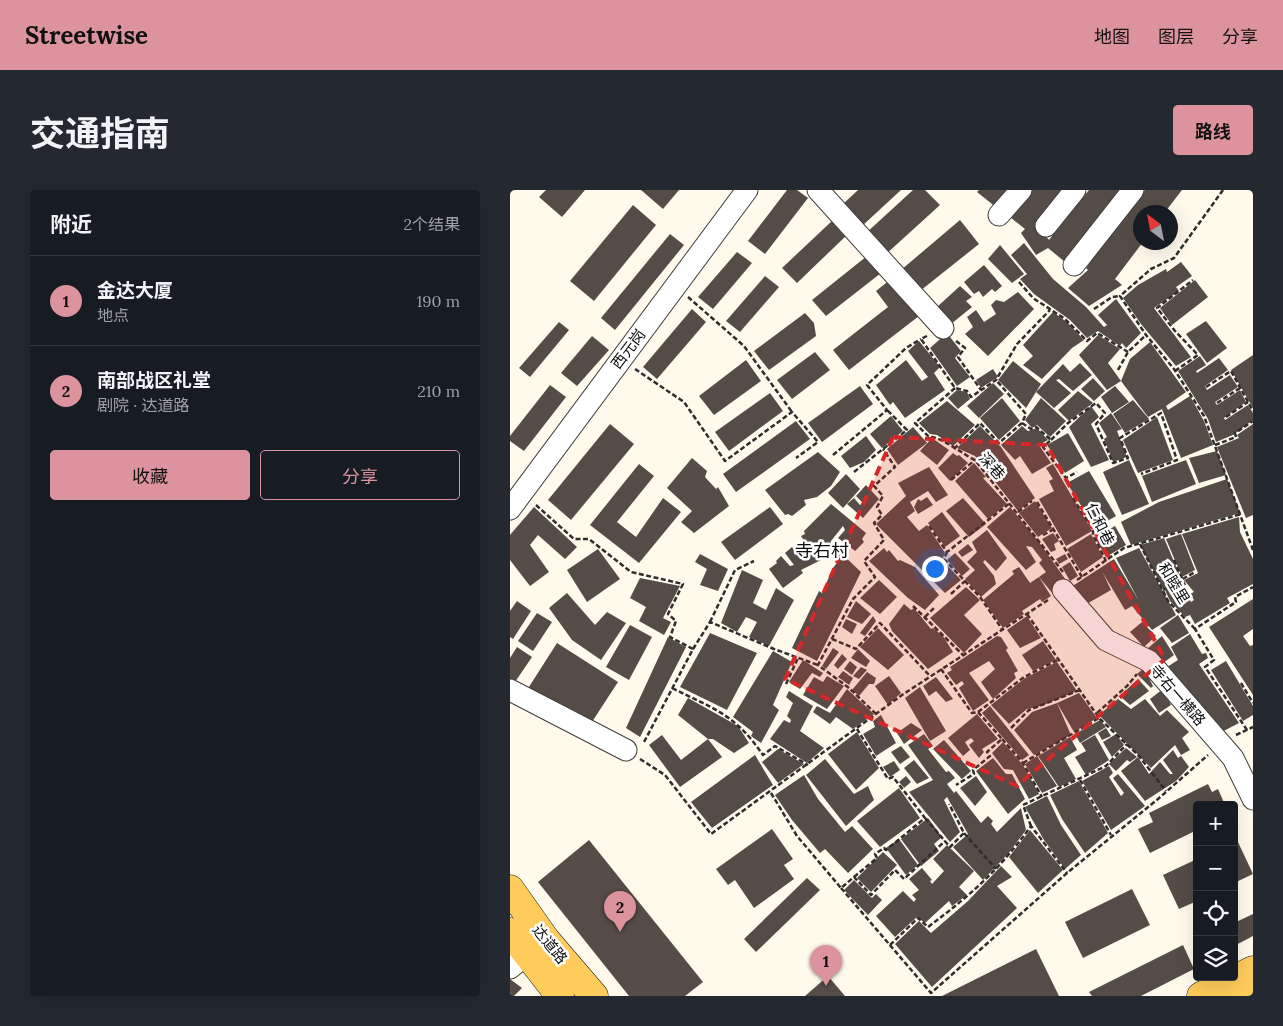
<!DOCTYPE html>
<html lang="zh">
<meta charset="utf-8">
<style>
:root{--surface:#171b24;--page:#242831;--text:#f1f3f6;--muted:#9ea1a6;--line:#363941;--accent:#dc939e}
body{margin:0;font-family:Lora,"Noto Sans SC",serif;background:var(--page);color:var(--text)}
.controls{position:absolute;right:15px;bottom:15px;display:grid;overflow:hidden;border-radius:5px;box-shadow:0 5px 20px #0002}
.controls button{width:45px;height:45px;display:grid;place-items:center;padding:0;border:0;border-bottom:1px solid var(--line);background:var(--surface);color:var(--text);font:25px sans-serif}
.compass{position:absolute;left:623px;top:15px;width:45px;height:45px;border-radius:50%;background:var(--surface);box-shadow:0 5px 20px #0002;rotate:328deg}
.you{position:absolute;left:424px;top:378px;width:18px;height:18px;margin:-12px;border:4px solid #fff;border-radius:50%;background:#1a73e8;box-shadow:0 0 0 8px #1a73e833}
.badge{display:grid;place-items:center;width:32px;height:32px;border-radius:50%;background:var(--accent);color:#111;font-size:16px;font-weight:700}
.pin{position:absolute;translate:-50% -41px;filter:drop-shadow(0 1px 2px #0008)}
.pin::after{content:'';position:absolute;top:26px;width:18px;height:15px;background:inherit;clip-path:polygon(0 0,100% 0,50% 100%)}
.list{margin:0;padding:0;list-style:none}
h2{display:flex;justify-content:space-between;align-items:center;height:65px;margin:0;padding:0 20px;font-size:21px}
h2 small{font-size:16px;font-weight:400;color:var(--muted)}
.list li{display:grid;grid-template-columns:32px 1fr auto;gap:15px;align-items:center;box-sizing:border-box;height:90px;padding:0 20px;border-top:1px solid var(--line)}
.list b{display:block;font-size:19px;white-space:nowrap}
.list p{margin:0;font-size:16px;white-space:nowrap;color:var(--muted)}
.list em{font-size:16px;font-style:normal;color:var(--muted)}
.actions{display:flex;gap:10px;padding:15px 20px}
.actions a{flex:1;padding:11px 0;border:1px solid var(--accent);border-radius:5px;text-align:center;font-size:18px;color:var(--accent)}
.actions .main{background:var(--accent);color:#111}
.icon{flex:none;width:28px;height:28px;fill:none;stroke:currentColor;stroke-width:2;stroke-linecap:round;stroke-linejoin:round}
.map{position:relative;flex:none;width:743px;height:806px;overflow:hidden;border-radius:5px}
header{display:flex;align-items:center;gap:30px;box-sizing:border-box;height:70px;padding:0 25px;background:var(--accent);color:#111}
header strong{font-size:24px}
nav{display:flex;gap:28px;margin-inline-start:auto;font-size:18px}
.intro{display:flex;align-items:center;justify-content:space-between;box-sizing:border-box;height:120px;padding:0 30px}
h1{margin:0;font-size:35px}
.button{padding:12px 22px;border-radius:5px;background:var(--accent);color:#111;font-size:18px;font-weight:700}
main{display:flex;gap:30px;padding:0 30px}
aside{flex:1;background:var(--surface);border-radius:5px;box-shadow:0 5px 20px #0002}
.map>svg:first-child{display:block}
.building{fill:#554c48}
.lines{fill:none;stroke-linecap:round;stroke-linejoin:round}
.minor-casing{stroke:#3f3f3f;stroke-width:23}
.major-casing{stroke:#1d1d1d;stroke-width:29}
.path{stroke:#2e2e2e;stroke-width:2.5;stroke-dasharray:5 2.5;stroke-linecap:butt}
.minor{stroke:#fff;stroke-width:21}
.major{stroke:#ffcb5b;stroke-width:28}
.marked{fill:#d62828;fill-opacity:0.2;stroke:#d62828;stroke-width:4;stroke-dasharray:10 6;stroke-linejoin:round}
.labels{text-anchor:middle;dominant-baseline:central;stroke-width:5;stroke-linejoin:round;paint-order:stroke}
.street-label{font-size:15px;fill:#0c0c0c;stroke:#fff}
.quarter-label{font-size:18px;fill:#0c0c0c;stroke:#fff}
</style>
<header>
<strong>Streetwise</strong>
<nav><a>地图</a><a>图层</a><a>分享</a></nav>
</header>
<div class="intro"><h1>交通指南</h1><a class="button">路线</a></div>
<main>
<aside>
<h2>附近<small>2个结果</small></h2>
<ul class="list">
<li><span class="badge">1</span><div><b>金达大厦</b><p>地点</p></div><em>190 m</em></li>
<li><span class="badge">2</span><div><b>南部战区礼堂</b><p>剧院 · 达道路</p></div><em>210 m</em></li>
</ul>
<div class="actions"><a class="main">收藏</a><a>分享</a></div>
</aside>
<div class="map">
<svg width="743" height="806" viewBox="0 0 743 806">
<rect width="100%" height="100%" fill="#fffaeb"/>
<!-- building -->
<g class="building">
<polygon points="36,0 75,0 52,27 29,7"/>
<polygon points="131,0 169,0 153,19"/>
<polygon points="277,0 287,0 298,8 255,64 238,51"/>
<polygon points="348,0 391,0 352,36 332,15"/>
<polygon points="403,0 415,0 430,15 375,65 355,44"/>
<polygon points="469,0 501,0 487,18 467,2"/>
<polygon points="522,0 552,0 525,33 539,50 579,0 613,0 555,72 538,58 526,65 511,43 515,39 500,27"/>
<polygon points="635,0 672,0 655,22 630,22 630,52 633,52 605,89 612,95 579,116 558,98 578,80 576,78"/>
<polygon points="123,15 146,35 84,111 60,91"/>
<polygon points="323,30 338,44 287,93 272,78"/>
<polygon points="450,30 469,54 410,101 391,80"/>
<polygon points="160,44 174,55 105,140 91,128"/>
<polygon points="514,53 543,89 576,117 594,137 597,135 588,125 606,109 631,143 616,158 612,153 610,156 588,141 577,148 560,130 524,104 510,89 517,84 501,65"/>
<polygon points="490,55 514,84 502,93 478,69"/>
<polygon points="227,62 242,73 203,119 188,107"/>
<polygon points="357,66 371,83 316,126 302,110"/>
<polygon points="671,72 682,86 666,97 669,101 644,118 681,167 666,176 631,134 613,108 628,95 656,79 657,82"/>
<polygon points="474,75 492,96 485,102 482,99 473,107 469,101 464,104 454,92"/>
<polygon points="255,86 269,97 230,142 216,131"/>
<polygon points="381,89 409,126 339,180 323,160 378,117 366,101"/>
<polygon points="685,90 698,107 662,135 650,118"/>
<polygon points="450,96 462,107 456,111 462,117 441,134 427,117"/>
<polygon points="508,102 524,119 478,166 455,144 463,137 457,127 466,120 474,132 486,124 481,115 486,110 494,112"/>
<polygon points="182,119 196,132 147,189 133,177"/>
<polygon points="543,122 558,133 574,150 562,158 532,189 513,175 523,166 513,155"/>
<polygon points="295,123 304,133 306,146 259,180 244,161"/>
<polygon points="696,131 717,158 697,173 676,144"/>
<polygon points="49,132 59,140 20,187 9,178"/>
<polygon points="437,143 451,161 445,168 460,187 447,196 420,158"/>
<polygon points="588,145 610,159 598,173 611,191 597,200 569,165"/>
<polygon points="82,146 99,160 67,196 51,183"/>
<polygon points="409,151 430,177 424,183 435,200 395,228 383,212 380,215 366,195 396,170 412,191 418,187 398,161"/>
<polygon points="640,152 676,202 656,216 658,220 680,206 694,231 703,255 671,268 652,219 638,227 611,191 620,169"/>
<polygon points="305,162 320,180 282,209 267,190"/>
<polygon points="743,165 743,218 721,180"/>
<polygon points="690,166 696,175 686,181 687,183 709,168 718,180 695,196 697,200 720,185 728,197 705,212 707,215 730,200 736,212 714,228 715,230 738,215 743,223 743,230 723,245 706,252 698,229 668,181"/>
<polygon points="236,170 251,191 204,225 189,206"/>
<polygon points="503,171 531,194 516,218 488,190"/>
<polygon points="570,173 582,185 563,201 549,189 546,190 561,203 544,218 526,202 553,174 560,182"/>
<polygon points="483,179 488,187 471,198 466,190"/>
<polygon points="583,188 595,201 584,211 571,199"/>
<polygon points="483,193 494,204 469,228 457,216"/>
<polygon points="40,195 56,207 14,261 0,251 0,246"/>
<polygon points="350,196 363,214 312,252 298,233"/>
<polygon points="605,196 619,212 602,223 591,207"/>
<polygon points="447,200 457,202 460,209 448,219 438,208"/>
<polygon points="568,201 583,213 559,231 548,220"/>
<polygon points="260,203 273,221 219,261 205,242"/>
<polygon points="492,208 510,231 489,250 470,228"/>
<polygon points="531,208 556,231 540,247 527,235 522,238 515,230"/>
<polygon points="623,210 639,229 615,243 603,224"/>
<polygon points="437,211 465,235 443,256 427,245 420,244 409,233"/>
<polygon points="581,216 589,227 581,234 599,270 581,277 559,237"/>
<polygon points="601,223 612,239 607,241 617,267 603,272 594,249 597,247 589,233"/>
<polygon points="381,226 393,241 372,258 360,244"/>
<polygon points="647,227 663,270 628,283 613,250"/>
<polygon points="286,231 300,249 226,302 213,284"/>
<polygon points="100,234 124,254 61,330 38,310"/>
<polygon points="743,234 743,325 736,328 707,257 729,248 727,245"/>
<polygon points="470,236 491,257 525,308 508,321 465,266 447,258"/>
<polygon points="512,236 518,241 527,238 538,250 529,255 541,273 522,284 510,266 505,270 491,255"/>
<polygon points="403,237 417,253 388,275 377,259"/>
<polygon points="558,243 574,271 555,283 537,255"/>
<polygon points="356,246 366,260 354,272 340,278 331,266"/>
<polygon points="422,248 439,260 427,275 410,261"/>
<polygon points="707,261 716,285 689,293 679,268"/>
<polygon points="308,262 330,282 321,296 307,307 294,310 296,315 282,326 278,324 275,325 255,300"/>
<polygon points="443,263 447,266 449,265 458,273 440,291 428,278"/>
<polygon points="182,268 197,281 195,287 206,299 208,297 219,316 184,343 171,332 182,321 157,298"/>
<polygon points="619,270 639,314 612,325 593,282"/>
<polygon points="676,270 686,294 642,312 632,286"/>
<polygon points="464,273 476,287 473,288 497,314 478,329 445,291"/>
<polygon points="129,274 144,286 107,332 126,347 153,308 171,322 129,373 80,335"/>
<polygon points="543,274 582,341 556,356 529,309 544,301 539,291 543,289 536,278"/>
<polygon points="419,277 438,305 426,312 418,301 400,312 405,321 397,327 409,341 417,335 435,363 432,370 451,390 435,403 366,334 396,306 388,293"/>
<polygon points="579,281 606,326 585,338 557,293"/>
<polygon points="336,284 350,299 333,318 318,303"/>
<polygon points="717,289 730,323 621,355 611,332 649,312"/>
<polygon points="356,295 369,309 353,328 337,314 344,308 350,315 353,313 346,306"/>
<polygon points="417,307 423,315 408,324 404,317 408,309 411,311"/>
<polygon points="453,308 476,334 459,347 436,321"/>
<polygon points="525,311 542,338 528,347 509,323"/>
<polygon points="321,314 356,343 352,349 354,352 345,361 328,348 335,340 333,336 321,351 321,357 311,362 310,359 304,362 311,370 291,380 293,383 273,398 259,379 267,373 266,371 271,366 280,376 284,375 275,363 282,357 290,368 294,366 288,357 295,352 291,346 295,344 294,341"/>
<polygon points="24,317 67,357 55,369 28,345 20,355 39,382 20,396 0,370 0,345"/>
<polygon points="260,317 273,334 225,370 211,352"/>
<polygon points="500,317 529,352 558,393 543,404 529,387 536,382 529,373 532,370 522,357 516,356 526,372 516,380 477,337"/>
<polygon points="432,322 450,346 435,357 418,333"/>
<polygon points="729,327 730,342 743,369 743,394 717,408 720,413 685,434 680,425 675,427 660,411 655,400 671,391 681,412 684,410 680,404 684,402 674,390 688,383 672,344"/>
<polygon points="605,336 616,355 596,367 585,348"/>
<polygon points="477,340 497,368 486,381 475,370 473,372 484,386 486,394 471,407 455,389 465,380 457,372 467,362 462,352"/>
<polygon points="543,343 549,351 544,354 546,360 541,362 532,349"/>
<polygon points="581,344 593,367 571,382 557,359"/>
<polygon points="671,344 685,380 672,387 656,349"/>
<polygon points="654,348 671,388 653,399 630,355"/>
<polygon points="458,354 463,360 452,367 448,362"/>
<polygon points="374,358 377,362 379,360 388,371 390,370 405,377 429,405 415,420 398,408 359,371"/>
<polygon points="629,358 666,425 642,440 622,416 615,420 593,383 601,400 573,416 558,399 604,369 629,411 606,368"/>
<polygon points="88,359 110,389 77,412 57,380"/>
<polygon points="445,363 460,379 452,386 437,370"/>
<polygon points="190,364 218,379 208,401 190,395 197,379 185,372"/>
<polygon points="555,364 558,369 549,374 546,369"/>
<polygon points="333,365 351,382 307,471 282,458 309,401 312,403 323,378"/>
<polygon points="560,372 568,386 560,391 552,377"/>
<polygon points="509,377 520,393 529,387 541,406 532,412 530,409 512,421 514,424 493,438 473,410 504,384 502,381"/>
<polygon points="232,380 253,390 243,413 256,420 266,398 284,410 259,456 239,447 247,432 236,427 227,442 211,433"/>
<polygon points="130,388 170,396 153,428 161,432 154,445 129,431 136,417 120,408"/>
<polygon points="369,390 387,407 370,424 350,408"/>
<polygon points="456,397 470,410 454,425 472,444 454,463 420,428"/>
<polygon points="57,403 85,435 97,422 116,433 91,470 62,450 39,418"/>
<polygon points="743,409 743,439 733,446 740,456 743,455 743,505 699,437"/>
<polygon points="7,411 21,421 3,449 0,447 0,421"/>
<polygon points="346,411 361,424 352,434 337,427"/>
<polygon points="394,414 401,420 404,418 421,439 423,438 433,446 443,462 418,479 382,441 379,434"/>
<polygon points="27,423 42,432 23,461 8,451"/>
<polygon points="668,425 679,443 662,453 650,438"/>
<polygon points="363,426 366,431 355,446 350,443"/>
<polygon points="517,426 531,448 510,458 497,440"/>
<polygon points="336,429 347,434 342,444 332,437"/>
<polygon points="632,432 646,446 634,457 620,442"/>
<polygon points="120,435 142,447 119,490 96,477"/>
<polygon points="368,438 394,465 378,480 350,457"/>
<polygon points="200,443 247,463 217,520 170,497"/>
<polygon points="680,444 692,464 696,463 698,468 689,474 729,533 706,545 654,479 668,470 661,457"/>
<polygon points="487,446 491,447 498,458 496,460 508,481 504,483 506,488 483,509 471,492 485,479 479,471 459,483 479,510 463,521 449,498 454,494 452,491 446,495 437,483 442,480 440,477"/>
<polygon points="652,446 664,465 649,476 637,459"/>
<polygon points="158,447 176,457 130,547 116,538"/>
<polygon points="533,451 546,470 523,481 512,465"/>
<polygon points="47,453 108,492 78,538 17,500"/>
<polygon points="7,457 22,467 3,495 0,494 0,468"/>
<polygon points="323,458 329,462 316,479 312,476"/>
<polygon points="348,459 360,471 356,477 341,468"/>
<polygon points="263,461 282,472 263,515 269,520 251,553 241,546 243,542 223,527"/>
<polygon points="332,464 337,469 328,479 324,475"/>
<polygon points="293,470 313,483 310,487 302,483 290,499 279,492"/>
<polygon points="340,471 347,477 342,485 334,479"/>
<polygon points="716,471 743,516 743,525 733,531 701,480"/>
<polygon points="547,472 567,501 531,516 517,519 499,534 481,515 515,488"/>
<polygon points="351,477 357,480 349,489 343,486"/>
<polygon points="634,478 643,496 641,498 627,484"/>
<polygon points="333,481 343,488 339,495 328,487"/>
<polygon points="357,482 366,488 364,494 359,494 349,506 342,500"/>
<polygon points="317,486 334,496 317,519 293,505 304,487 313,492"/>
<polygon points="379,486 391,503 378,515 365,496"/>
<polygon points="426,487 443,509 436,512 426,501 419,506 413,496"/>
<polygon points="628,489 639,501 620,515 610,506"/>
<polygon points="410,497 436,541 420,551 395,508"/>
<polygon points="337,499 364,524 343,539 326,527 320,534 303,522 307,516 320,523"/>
<polygon points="653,499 661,515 649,523 640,509"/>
<polygon points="279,501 303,516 290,541 314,558 297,573 260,549 274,530 280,533 281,530 277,526 283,513 276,507"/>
<polygon points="569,503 587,528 564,542 547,513"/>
<polygon points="178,508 228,536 239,553 224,563 203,549 198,549 168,525"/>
<polygon points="608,509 621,519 635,509 650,526 657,520 679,542 672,548 680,560 671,565 665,555 641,578 589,525"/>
<polygon points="547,513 561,545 524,565 504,540 522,522"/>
<polygon points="480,516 519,565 512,570 472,523"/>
<polygon points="467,524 488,549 472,559 474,562 469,568 459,555 464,551 461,548 455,552 460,560 453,566 438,548"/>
<polygon points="371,525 386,553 366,566 353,544 365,537 363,531"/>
<polygon points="590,530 596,537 570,553 565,544"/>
<polygon points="401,533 412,540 394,554 387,543"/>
<polygon points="596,538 601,546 592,550 588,543"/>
<polygon points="347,542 369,578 346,600 318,564"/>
<polygon points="414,544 423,556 418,559 436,582 439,581 445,588 437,594 444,603 446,601 471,633 478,626 483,631 481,634 487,642 511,618 516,640 498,664 473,690 443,657 458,644 437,607 434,610 450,642 440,652 399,602 423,590 398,555"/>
<polygon points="606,544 614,555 602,567 593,552"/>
<polygon points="152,545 171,570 198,549 212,567 170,597 139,555"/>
<polygon points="585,545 599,570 576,585 565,567 576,561 571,553"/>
<polygon points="560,547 567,560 554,568 566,589 549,597 528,566"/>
<polygon points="434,550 461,581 452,589 423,559"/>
<polygon points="493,552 513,575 529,604 519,609 503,580 494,579 482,563"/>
<polygon points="391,556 400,567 390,574 381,562"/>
<polygon points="616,558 627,567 620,572 617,570 606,581 599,574"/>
<polygon points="268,559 294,574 268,593 252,572"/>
<polygon points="663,560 668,568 671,566 679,577 666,591 635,611 611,581 628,567 639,584 650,572 660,584 663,584 653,570"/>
<polygon points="245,565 263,595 202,638 181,612"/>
<polygon points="527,566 547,596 532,603 515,574"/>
<polygon points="483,568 496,584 502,584 515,609 498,624 466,581"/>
<polygon points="315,569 344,604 358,596 364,610 336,636 296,585"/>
<polygon points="404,570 419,588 407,594 394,578"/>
<polygon points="384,571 390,580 380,587 373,577"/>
<polygon points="599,576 603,583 599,587 611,606 614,603 603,588 608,584 635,616 601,640 572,591"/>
<polygon points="294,585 308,609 335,642 342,636 363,659 338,683 315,659 310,663 282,630 265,605"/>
<polygon points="396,586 401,592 394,598 389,592"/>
<polygon points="466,586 477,602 465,616 450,598"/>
<polygon points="569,591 598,643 575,663 552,629 540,605"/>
<polygon points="698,594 702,602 708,599 715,615 687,615 687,640 640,663 628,639 643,632 639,623"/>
<polygon points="389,598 410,628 370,657 347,631"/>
<polygon points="537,606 551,635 571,665 555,679 534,650 515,617"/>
<polygon points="418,628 432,647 424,654 429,661 411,676 391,649"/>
<polygon points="262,639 283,669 274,675 284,689 244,718 225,690 218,695 206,679"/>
<polygon points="520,640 553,680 528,703 499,667"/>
<polygon points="389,649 408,675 396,685 376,658"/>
<polygon points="79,650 193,792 175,806 119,806 28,692"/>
<polygon points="727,650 743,684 724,693 724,652"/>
<polygon points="437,655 464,681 449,697 457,705 442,716 439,711 415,733 407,727 385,747 366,726 393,701 404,712 406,709 402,705 409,700 399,689 412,678 422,690 420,691 422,694 434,681 423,669"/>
<polygon points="373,662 387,675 361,702 347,688"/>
<polygon points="687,669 687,711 669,719 653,685"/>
<polygon points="491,676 502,687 487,696 507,718 422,797 385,754 409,731 421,743 458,711"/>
<polygon points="297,688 310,700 246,762 234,749"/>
<polygon points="344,690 362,708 366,704 372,710 358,725 334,700"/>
<polygon points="622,699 640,735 573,768 555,732"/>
<polygon points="743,724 743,746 724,756 724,733"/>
<polygon points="673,755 684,779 631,806 582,806 579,802"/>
<polygon points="526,759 549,806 432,806"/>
<polygon points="318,786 335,806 295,806"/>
<polygon points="0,789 12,798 4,806 0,806"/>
</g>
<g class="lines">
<defs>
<g id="minor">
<polyline points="308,0 433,138"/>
<polyline points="489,25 511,0"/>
<polyline points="536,36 565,0"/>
<polyline points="564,75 623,0"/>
<polyline points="0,319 237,0"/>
<polyline points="553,400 596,450 639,471 723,568 743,609"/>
<polyline points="0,500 116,560"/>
<polyline points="0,778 30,754"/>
</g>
<g id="major">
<polyline points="0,699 36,750 84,806"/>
<polyline points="0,742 50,806"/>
<polyline points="691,806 743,780"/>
<polyline points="735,806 743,802"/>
</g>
</defs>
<!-- minor casing -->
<use href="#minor" class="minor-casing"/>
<!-- major casing -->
<use href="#major" class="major-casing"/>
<!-- path -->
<g class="path">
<polyline points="713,0 664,68 641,79 610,106 636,145 664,179 694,226 743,360"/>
<polyline points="509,92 523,108 555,129 577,151 587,143 618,162"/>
<polyline points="178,107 234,156 282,222"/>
<polyline points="584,119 602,107 610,106"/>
<polyline points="417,146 411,149 445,198 457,201 461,207 486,190 507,154 540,120"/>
<polyline points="446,151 455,158 448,167 471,200"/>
<polyline points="125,179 174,212 215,271 282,222 308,252 286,268"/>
<polyline points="608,180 618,162 636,145"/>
<polyline points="665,181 688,165 665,141 647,118 683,90"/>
<polyline points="696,197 721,181 743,221"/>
<path d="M445,198l-40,35 14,14c12,-1 33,17 46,23l88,112"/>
<polyline points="707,213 730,198"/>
<polyline points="716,227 738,212"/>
<polyline points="512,233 521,239 526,237 541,250 533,257 556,288 567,282"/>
<polyline points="541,250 558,233 586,213 595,223 586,234 603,273 618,268 610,248 651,223 667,270 631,284"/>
<polyline points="705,255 726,247 725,243 743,231"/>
<polyline points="444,259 470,233 489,253 512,233 516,224 486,190"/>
<polyline points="323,265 377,220 357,195 396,158 411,149"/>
<polyline points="344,282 397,240 377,220"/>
<polyline points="441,290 465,270"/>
<polyline points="563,308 583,340 583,345 596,371"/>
<polyline points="527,312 572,387"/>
<polyline points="26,315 64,349 79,349 121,382 173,394 158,424 166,431 160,447 183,459 133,554"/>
<polyline points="508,322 522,311"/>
<polyline points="419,336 437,362 500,313"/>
<polyline points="533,345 544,339"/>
<polyline points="630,354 658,411 685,439"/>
<polyline points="437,362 434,369 470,407 492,439"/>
<polyline points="664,370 679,405"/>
<polyline points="567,390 614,358 731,324"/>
<polyline points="653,400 685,382"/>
<polyline points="441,404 455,391"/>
<polyline points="403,416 453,465"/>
<polyline points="517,424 589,528 629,566 656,601"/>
<polyline points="415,427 425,417"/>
<polyline points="200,432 225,380 244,371"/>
<polyline points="322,449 346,459 370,433 420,486"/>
<polyline points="183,459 200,432 264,459 308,475"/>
<polyline points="431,479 462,523 468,522 492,549 477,562 480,566 463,580 464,584 446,595"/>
<polyline points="731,493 743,513"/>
<polyline points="276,494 288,468"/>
<path d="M162,498c42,21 63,26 91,67l12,-9 33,19"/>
<polyline points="468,522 514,487 548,470"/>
<polyline points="587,523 617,496 627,484"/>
<polyline points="366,524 339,498 308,475 343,409 365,387 354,371 374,350 364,333 372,325 367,317 373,306 364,296 385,277 373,259"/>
<polyline points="501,538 519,520 570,500"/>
<polyline points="737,540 695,477 704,470 685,439 726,412 725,407 743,397"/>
<polyline points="726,545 743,537"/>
<polyline points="492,549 513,573 532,607"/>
<polyline points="130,569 155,585 201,644 392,505 538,410"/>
<polyline points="513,573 589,528"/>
<polyline points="570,590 601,645"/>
<polyline points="261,603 287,646 331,698 344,687 361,705 385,680 394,689 435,651"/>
<polyline points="415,628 440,657 454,643 439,614"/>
<polyline points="521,636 513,615 596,576 617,554"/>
<polyline points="454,643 486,679"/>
<polyline points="344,687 367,668 365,664 374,658 376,660 415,628 383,587 378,589 347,539"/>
<polyline points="331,698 421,803 557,683 648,609 698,565"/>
<path d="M380,755l28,-27 10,9c43,-32 72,-58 103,-101l36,47"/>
</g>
<!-- minor -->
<use href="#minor" class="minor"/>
<!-- major -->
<use href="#major" class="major"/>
</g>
<!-- marked area -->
<path class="marked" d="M383,247l154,8 118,214 -148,127 -232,-107z"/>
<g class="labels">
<!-- street labels -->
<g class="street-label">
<text transform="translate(118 159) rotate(-53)">西元岗</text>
<text transform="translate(482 276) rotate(48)">深巷</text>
<text transform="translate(590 334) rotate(63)">仁和巷</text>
<text transform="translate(664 393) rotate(59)">和睦里</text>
<text transform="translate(668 505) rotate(49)">寺右一横路</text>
<text transform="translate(40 754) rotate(51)">达道路</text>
</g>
<!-- quarter labels -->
<g class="quarter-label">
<text x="312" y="360">寺右村</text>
</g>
</g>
</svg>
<div class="controls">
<button>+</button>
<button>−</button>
<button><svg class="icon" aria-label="locate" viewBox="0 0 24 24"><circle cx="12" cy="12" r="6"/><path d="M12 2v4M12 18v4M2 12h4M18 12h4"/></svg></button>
<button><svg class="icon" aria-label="layers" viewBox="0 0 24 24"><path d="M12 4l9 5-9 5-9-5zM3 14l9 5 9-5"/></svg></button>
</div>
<svg class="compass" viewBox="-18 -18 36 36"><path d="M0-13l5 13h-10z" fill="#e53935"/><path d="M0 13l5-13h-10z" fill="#9ea1a6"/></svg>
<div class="you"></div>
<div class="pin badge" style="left:316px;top:796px">1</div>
<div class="pin badge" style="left:110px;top:742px">2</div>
</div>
</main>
